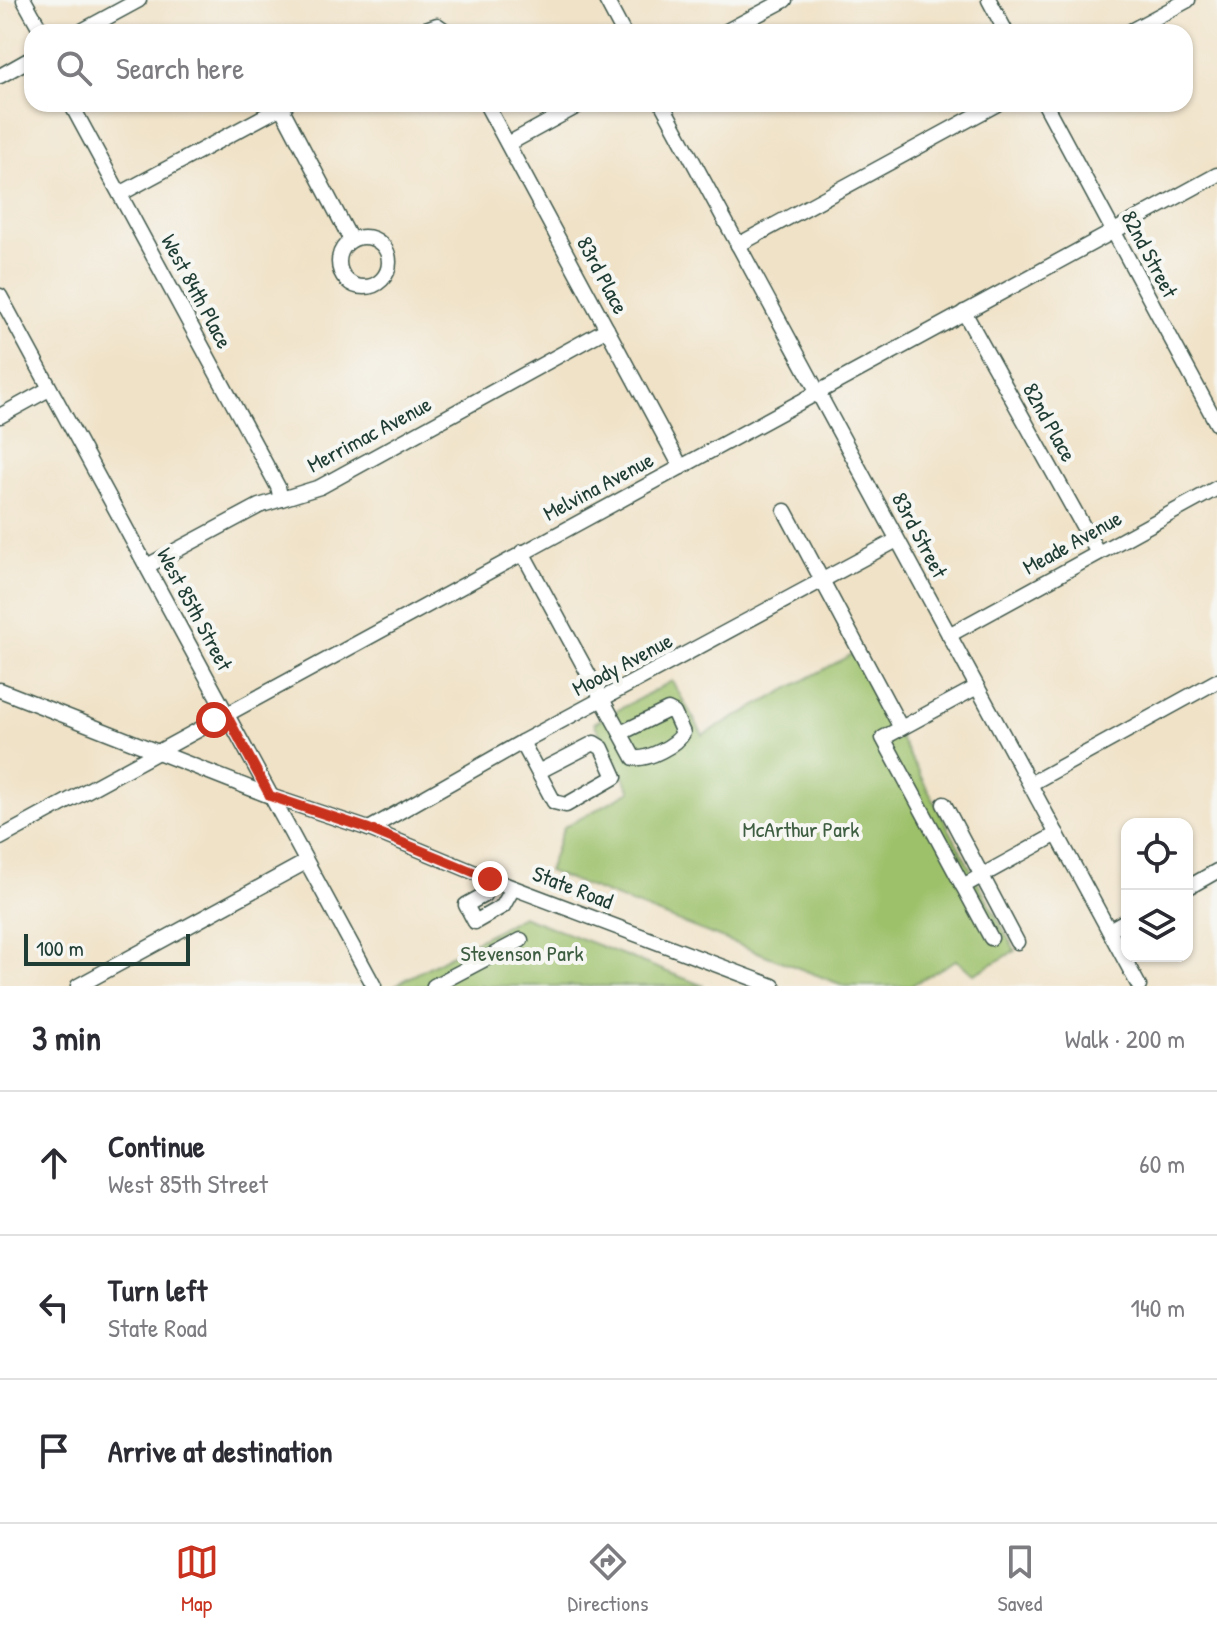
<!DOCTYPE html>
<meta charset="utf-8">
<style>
:root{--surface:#fff;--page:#f7f7f7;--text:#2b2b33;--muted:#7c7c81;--line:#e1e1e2;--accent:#c8321e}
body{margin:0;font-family:"Patrick Hand",sans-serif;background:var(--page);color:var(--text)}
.controls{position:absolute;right:24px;bottom:24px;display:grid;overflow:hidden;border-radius:16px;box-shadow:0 2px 6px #0004}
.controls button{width:72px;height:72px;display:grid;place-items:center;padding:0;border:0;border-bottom:2px solid var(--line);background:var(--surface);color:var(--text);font:40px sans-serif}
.scale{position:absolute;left:24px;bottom:20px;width:166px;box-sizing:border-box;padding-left:8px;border:4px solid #1f3d34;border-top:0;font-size:22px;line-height:28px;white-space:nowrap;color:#1f3d34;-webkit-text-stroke:6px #f6f6f2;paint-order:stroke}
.stop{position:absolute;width:24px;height:24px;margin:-18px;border:6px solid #c8321e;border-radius:50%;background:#fff}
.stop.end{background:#c8321e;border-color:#fff;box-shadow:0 2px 8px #0008}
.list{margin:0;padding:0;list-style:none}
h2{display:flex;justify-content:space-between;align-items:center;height:104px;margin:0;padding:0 32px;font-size:34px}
h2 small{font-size:26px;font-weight:400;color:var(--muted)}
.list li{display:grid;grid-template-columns:52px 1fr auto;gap:24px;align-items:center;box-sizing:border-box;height:144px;padding:0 32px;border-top:2px solid var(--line)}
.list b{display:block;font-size:30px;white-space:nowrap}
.list p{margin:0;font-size:26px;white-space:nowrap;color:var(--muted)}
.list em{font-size:26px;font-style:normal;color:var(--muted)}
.icon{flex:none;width:44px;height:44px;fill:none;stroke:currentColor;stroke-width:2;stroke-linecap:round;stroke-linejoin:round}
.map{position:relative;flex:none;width:1217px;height:986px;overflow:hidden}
.search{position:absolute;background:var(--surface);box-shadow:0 2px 6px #0004;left:24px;right:24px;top:24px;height:88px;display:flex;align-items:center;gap:20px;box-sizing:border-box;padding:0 28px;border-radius:24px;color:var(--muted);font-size:30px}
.sheet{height:536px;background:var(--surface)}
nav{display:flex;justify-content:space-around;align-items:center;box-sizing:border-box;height:112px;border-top:2px solid var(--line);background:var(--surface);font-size:22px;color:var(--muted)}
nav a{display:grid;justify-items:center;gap:4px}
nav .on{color:var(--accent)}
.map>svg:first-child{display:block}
.green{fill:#9dc16b;stroke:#5e7f50;stroke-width:2}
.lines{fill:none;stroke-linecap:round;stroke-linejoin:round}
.minor-casing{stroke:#3e564a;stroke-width:17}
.minor{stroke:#fff;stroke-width:14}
.route{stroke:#c8321e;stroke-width:10}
.labels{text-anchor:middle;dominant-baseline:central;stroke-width:8;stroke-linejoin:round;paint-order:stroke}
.street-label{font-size:22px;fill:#1f3d34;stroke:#f6f6f2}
.park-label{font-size:22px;fill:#3e5e42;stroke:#f6f6f2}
</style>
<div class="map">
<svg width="1217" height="986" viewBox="0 0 1217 986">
<rect width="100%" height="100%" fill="#f6f6f2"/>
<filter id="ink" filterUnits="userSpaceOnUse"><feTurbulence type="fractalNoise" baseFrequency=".0125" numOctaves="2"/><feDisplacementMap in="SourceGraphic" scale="16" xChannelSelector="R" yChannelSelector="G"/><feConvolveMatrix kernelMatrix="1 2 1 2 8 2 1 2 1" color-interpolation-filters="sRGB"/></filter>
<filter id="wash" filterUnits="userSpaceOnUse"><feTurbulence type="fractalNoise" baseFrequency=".006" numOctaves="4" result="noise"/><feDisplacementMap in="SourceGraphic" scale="32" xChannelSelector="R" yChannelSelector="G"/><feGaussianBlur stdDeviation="1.8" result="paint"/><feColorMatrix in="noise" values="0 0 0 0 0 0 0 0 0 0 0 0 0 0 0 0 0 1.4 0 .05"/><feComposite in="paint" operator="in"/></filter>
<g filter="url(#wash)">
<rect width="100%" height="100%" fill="#f0e2c7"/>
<!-- green -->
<g class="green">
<polygon points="854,653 1015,951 974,974 956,960 910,986 845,986 548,871 564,827 631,791 594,723 672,681 703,735"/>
<polygon points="522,916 704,986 394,986"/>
</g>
</g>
<g filter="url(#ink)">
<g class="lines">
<defs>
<g id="minor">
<polyline points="24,0 42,32"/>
<polyline points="606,0 623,32"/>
<polyline points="989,0 1006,32"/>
<polyline points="80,32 139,0"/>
<polyline points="417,32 437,25 447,32"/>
<polyline points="725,32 785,0"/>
<polyline points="1129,32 1188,0"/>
<polyline points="0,76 32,58"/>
<polyline points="71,104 278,487 281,499"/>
<polyline points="486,104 681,467"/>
<polyline points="662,104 1139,986"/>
<polyline points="1045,104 1217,424"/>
<polyline points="281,107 351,240"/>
<polyline points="508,144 581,104"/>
<polyline points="120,194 287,104"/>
<circle cx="364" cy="262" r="25"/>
<polyline points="738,245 997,104"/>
<polyline points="0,296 374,986"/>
<polyline points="964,312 1098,553"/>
<polyline points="0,416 49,389"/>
<polyline points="785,511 901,728"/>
<path d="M522,552l112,206c14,2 43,-13 49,-25l-9,-20 -6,-3 -47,23"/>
<polyline points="147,566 259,506 320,487 607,329"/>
<polyline points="949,635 1217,488"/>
<polyline points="977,687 883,738 991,938"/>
<polyline points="0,690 270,796 369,829 490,879 773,986"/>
<polyline points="522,742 554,802 566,805 615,777 602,748 594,743 538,772"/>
<polyline points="1030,784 1217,681"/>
<polyline points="944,804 1017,942"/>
<polyline points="369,829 522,742 897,540"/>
<polyline points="0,838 1217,175"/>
<polyline points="490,879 484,895 466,905 475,922 503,906 513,888"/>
<polyline points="963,886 1057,834"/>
<polyline points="1187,888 1217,871"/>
<polyline points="1109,930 1127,920"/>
<polyline points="78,986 306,862"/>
<polyline points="434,986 521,940"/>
</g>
</defs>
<!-- minor casing -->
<use href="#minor" class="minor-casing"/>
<!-- minor -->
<use href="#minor" class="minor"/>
</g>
</g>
<g class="lines" filter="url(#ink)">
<!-- route -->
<polyline class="route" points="214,720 226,714 270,796 369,829 490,879"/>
</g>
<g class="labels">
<!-- street labels -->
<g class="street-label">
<text transform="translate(1150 254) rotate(62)">82nd Street</text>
<text transform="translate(603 275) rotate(62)">83rd Place</text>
<text transform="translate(197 291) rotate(62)">West 84th Place</text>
<text transform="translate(1050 422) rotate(61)">82nd Place</text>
<text transform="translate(369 434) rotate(-28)">Merrimac Avenue</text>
<text transform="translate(598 486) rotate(-28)">Melvina Avenue</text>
<text transform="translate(920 535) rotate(62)">83rd Street</text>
<text transform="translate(1072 542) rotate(-29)">Meade Avenue</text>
<text transform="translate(195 609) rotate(62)">West 85th Street</text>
<text transform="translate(622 664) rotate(-28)">Moody Avenue</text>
<text transform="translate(573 887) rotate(21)">State Road</text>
</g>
<!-- park labels -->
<g class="park-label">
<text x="801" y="829">McArthur Park</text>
<text x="522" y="953">Stevenson Park</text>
</g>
</g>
</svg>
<div class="controls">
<button><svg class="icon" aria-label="locate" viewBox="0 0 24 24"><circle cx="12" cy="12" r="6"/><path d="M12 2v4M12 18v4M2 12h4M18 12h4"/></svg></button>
<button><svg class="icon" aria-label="layers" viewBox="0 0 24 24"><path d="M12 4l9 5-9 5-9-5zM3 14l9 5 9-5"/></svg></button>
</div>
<div class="scale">100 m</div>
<div class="stop" style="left:214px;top:720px"></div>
<div class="stop end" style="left:490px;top:879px"></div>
<div class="search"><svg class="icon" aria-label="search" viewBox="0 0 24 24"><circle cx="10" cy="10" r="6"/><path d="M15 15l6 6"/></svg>Search here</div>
</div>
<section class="sheet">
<h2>3 min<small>Walk · 200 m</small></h2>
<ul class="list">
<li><svg class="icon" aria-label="ahead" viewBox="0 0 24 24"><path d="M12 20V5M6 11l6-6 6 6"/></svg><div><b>Continue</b><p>West 85th Street</p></div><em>60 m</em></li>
<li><svg class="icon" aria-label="left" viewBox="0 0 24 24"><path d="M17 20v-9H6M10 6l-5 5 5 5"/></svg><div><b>Turn left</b><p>State Road</p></div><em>140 m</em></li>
<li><svg class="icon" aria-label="arrive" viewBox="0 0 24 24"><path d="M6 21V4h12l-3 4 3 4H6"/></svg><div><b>Arrive at destination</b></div></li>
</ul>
</section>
<nav>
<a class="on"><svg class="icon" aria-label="map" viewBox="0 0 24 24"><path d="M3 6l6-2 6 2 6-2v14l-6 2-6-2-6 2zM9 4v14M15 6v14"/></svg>Map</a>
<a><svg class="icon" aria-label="directions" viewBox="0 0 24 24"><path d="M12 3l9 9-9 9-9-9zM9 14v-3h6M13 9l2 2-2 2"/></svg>Directions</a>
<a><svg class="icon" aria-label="saved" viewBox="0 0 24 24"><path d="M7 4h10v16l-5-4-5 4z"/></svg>Saved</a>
</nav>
